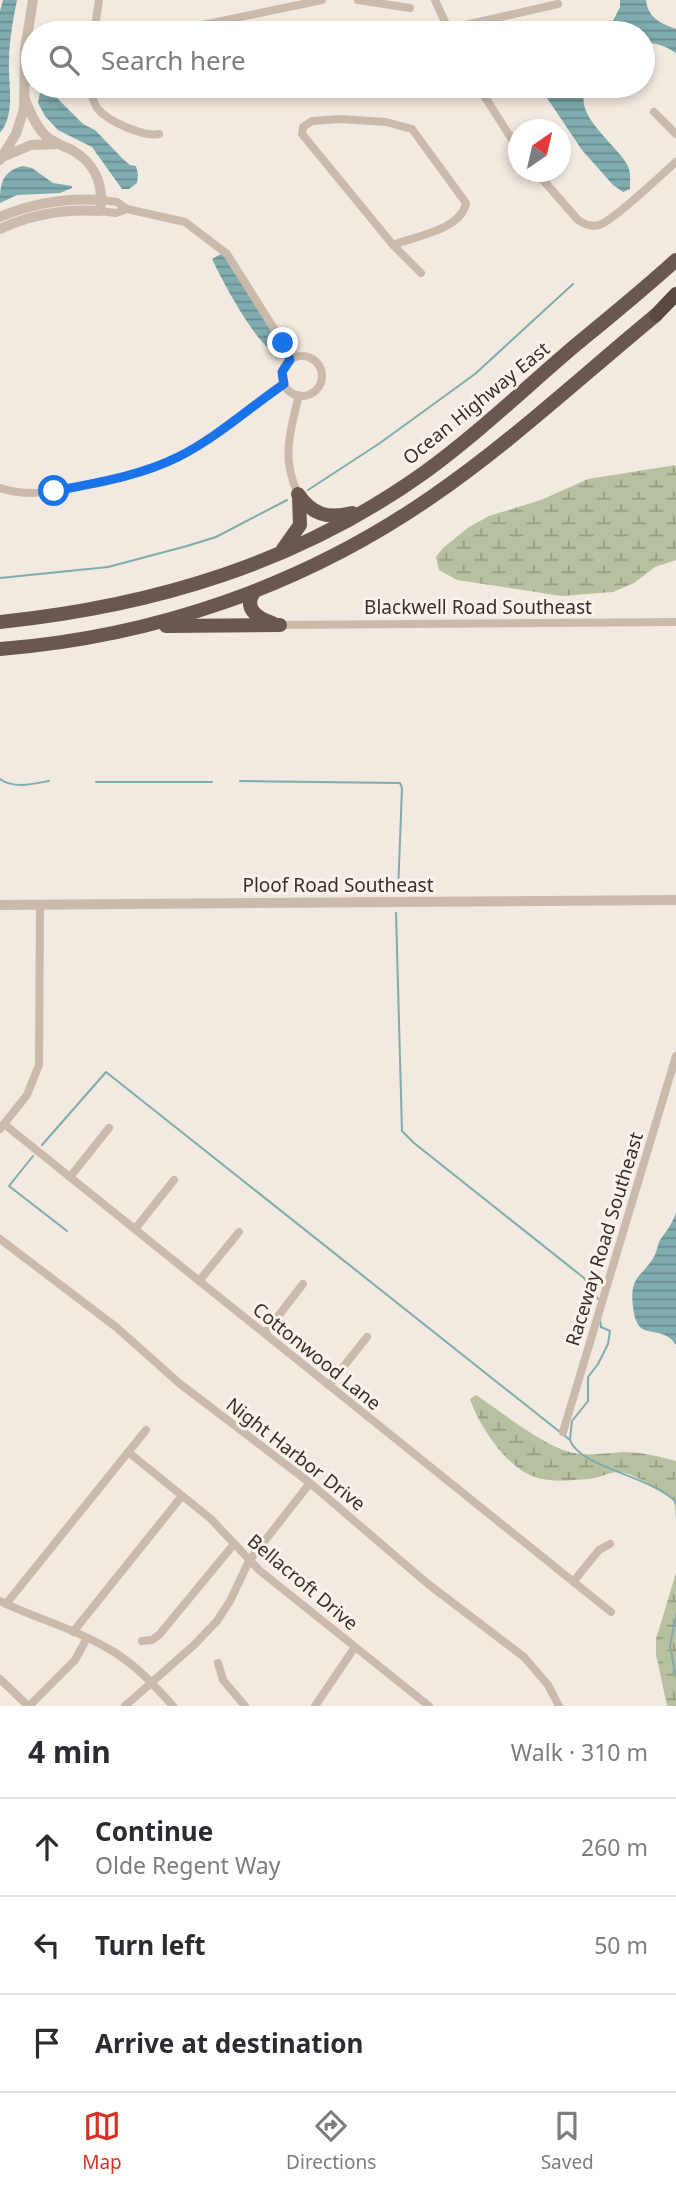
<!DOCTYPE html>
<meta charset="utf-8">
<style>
:root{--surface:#fff;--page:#f2f2f3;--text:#2b2b33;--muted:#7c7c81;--line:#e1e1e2;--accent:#d93025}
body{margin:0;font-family:"Noto Sans",sans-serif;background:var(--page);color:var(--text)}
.compass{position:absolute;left:508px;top:119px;width:63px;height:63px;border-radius:50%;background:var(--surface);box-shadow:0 4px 10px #0003;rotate:34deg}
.stop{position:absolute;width:21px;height:21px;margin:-16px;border:5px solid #1a73e8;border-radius:50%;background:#fff}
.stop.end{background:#1a73e8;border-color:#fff;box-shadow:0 2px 7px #0008}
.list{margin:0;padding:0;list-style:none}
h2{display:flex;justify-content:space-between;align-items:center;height:91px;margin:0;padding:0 28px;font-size:30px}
h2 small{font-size:23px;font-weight:400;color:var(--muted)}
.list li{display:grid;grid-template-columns:46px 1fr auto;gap:21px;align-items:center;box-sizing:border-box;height:98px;padding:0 28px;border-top:2px solid var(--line)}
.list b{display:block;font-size:26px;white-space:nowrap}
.list p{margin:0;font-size:23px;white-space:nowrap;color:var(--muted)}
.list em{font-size:23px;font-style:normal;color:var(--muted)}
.icon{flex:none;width:38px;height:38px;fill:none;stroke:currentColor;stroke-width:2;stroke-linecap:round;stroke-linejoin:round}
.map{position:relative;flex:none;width:676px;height:1706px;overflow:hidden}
.search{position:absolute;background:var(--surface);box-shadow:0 4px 10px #0003;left:21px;right:21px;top:21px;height:77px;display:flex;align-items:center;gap:18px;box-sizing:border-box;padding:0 24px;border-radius:38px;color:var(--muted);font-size:26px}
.sheet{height:385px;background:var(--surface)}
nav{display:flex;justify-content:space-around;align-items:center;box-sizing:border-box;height:98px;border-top:2px solid var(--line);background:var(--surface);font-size:19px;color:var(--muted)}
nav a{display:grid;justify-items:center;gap:4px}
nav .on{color:var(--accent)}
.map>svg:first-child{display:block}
.wetland{fill:url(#wetland-marsh)}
.water{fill:url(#water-rules)}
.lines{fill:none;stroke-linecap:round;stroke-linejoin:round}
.stream{stroke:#7facae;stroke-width:2}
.minor{stroke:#cabaac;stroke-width:8}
.tertiary{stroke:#cabaac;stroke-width:10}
.trunk{stroke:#6a584f;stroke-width:14}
.motorway{stroke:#594942;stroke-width:14}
.route{stroke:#1a73e8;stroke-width:9}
.labels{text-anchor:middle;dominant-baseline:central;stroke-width:6;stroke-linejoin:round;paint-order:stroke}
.street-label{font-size:19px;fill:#382f2a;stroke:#faf3ec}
</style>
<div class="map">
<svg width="676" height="1706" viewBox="0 0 676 1706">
<defs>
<pattern id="wetland-marsh" width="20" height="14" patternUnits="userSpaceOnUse" patternTransform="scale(1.75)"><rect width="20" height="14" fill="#b6c1a0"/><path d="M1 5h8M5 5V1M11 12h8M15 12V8" fill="none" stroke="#959d83"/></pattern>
<pattern id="water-rules" width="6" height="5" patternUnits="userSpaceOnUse" patternTransform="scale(1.75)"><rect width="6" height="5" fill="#7facae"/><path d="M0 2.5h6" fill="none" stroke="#698c8e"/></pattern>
</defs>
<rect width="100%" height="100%" fill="#f2e9e0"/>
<!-- wetland -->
<g class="wetland">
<polygon points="676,465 676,560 655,567 634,583 613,592 562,596 457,580 439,570 436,557 443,548 469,527 489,516 541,500 588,479"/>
<path d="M476,1395c26,17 68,52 98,58 16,3 32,0 49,-1 17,0 36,4 53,9v59l-2,-21c-10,-7 -41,-26 -53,-27 -10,-1 -22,6 -32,7 -17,1 -37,4 -54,-2 -28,-9 -56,-51 -65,-78z"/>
<polygon points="676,1573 676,1706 667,1706 656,1654 656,1639"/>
</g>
<!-- water -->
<g class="water">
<path d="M3,0h14c-4,20 -8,41 -8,62 -1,23 7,51 -9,71v-122z"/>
<path d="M620,0h26c2,18 14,23 30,29v24c-9,-6 -22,-12 -33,-9v-11h-36l13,-26z"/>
<path d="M527,86h62c-22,25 29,59 39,80 3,7 2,16 2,23l-7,3 -10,-7 -31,-35 -37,-55z"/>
<polygon points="50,91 83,124 95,130 123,159 130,165 136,166 138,175 137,183 129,189 122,189 92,147 58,130 45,116 38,103 40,93"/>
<path d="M23,166l9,2 21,15 19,3v2l-12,5 -43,2 -17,8c0,-19 2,-32 23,-37z"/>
<path d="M221,254l5,3 53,86 -9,6c-19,-14 -47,-67 -58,-90z"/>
<path d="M676,1212v133c-10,-17 -29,-10 -36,-18 -5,-6 -6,-13 -7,-20 -4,-32 9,-29 22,-52 2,-5 3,-11 5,-15 7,-10 13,-17 16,-28z"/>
</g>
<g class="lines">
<!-- stream -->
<g class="stream">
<polyline points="308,490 380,443 475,374 573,284"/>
<polyline points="0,578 108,567 187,546 216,537 287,500"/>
<path d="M0,779c14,10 33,5 49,2"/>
<polyline points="240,781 400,783 402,788 398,893"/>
<polyline points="96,782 212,782"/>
<polyline points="396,913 402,1131 414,1143 584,1278 598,1299"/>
<path d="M42,1145l64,-73 464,368c9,27 81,36 106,62"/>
<polyline points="33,1156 9,1186 67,1231"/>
<polyline points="570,1439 572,1421 588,1401 588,1377 598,1364 608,1344 610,1331 601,1327 600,1320"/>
<polyline points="676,1615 670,1646 676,1677"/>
</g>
<!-- minor -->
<g class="minor">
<polyline points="358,0 410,8"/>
<polyline points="435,0 450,33"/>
<polyline points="448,29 558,4"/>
<polyline points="94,33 99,0"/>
<polyline points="164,33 322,0"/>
<path d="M90,86c1,8 3,15 7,22 10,13 46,29 62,26"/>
<polyline points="478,86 518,149"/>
<polyline points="654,112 676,134"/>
<path d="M536,172l42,48c7,5 13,7 21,5 14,-4 63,-51 77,-63"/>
<polyline points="101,200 117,202 127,209 185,222 227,254 283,343 290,360"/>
<polyline points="100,211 116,213 127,209"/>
<path d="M393,245c23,-9 68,-15 73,-42l-54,-74 -26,-7 -46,-3 -28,2 -9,6 -1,7 91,111 28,28"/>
<circle cx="302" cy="376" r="20"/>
<path d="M0,488c27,9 53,4 80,-2 29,-6 60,-12 88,-24 42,-18 78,-52 116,-78"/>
<path d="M298,494c-17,-36 -8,-62 1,-99"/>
<polyline points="280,625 676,622"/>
<polyline points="4,1124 611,1612"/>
<polyline points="0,1129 27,1095 39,1065 40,906"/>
<polyline points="70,1177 109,1128"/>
<polyline points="135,1229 174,1180"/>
<polyline points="0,1239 116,1327 179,1383 310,1483 428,1584 524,1657 548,1685 559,1706"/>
<polyline points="199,1281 239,1232"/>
<polyline points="265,1333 303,1284"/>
<polyline points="329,1385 367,1337"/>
<polyline points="563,1432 676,1056"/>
<polyline points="128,1452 211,1519 259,1570 429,1706"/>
<polyline points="573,1582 599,1550 610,1544"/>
<path d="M0,1601c37,18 79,29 114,51 23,14 41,34 59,54"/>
<polyline points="6,1604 146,1430"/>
<polyline points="73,1632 182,1496"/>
<polyline points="142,1641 152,1640 159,1635 234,1544"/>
<polyline points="218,1663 223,1680 245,1706"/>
<polyline points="0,1679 28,1706"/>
<polyline points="29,1706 75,1660 87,1638"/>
<polyline points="125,1706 194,1645 217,1621 230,1601 249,1561 310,1483"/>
<polyline points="315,1706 355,1647"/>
</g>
<!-- tertiary -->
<g class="tertiary">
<polyline points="5,156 31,145 58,144"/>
<polyline points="0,160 16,134 24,109 25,49 33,0"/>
<path d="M0,217c33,-14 65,-19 101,-17"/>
<path d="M0,229c32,-15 65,-20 100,-18 4,-26 -5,-48 -28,-61 -9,-4 -17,-7 -25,-13 -11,-10 -17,-24 -22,-38"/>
<polyline points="0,905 676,900"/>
</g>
<!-- trunk -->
<g class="trunk">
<path d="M298,494c14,21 30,25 54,19"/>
<polyline points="283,549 300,525 299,498"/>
<path d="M254,592c-11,16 3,26 18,31"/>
<path d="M0,622c154,-16 298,-59 425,-150 52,-38 97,-81 146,-123 35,-29 71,-58 105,-89"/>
<polyline points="166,626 280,625"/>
<path d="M0,649c154,-12 302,-63 430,-151 79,-54 152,-122 226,-183"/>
</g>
<!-- motorway -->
<polyline class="motorway" points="656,315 676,294"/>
</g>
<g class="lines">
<!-- route -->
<path class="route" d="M54,491c41,-8 86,-15 124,-34 38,-19 71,-49 106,-73l-2,-12 8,-12 -7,-17"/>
</g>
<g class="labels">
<!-- street labels -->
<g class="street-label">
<text transform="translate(476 403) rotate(-39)">Ocean Highway East</text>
<text x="478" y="607">Blackwell Road Southeast</text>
<text x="338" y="885">Ploof Road Southeast</text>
<text transform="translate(604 1239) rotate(-73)">Raceway Road Southeast</text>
<text transform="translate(317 1356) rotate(39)">Cottonwood Lane</text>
<text transform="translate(296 1454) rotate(38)">Night Harbor Drive</text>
<text transform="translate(303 1582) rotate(40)">Bellacroft Drive</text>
</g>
</g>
</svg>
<svg class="compass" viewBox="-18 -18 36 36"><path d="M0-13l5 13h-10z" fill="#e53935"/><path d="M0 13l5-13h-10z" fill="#7c7c81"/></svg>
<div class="stop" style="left:54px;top:491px"></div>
<div class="stop end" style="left:283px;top:343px"></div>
<div class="search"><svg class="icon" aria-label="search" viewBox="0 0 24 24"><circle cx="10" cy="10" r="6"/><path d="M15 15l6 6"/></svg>Search here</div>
</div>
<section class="sheet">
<h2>4 min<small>Walk · 310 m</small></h2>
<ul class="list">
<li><svg class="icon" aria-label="ahead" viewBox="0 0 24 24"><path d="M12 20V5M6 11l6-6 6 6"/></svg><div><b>Continue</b><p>Olde Regent Way</p></div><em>260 m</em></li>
<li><svg class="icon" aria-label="left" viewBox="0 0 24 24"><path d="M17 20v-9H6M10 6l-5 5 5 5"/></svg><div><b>Turn left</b></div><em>50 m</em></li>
<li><svg class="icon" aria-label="arrive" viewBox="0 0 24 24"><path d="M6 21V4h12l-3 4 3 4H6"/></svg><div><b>Arrive at destination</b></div></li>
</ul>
</section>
<nav>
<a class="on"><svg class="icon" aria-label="map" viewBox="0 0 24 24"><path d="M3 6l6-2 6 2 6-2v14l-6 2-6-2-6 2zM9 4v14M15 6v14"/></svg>Map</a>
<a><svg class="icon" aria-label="directions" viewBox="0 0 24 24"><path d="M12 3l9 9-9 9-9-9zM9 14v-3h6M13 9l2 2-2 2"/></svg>Directions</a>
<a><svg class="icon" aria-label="saved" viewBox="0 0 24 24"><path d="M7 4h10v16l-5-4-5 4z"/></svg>Saved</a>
</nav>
